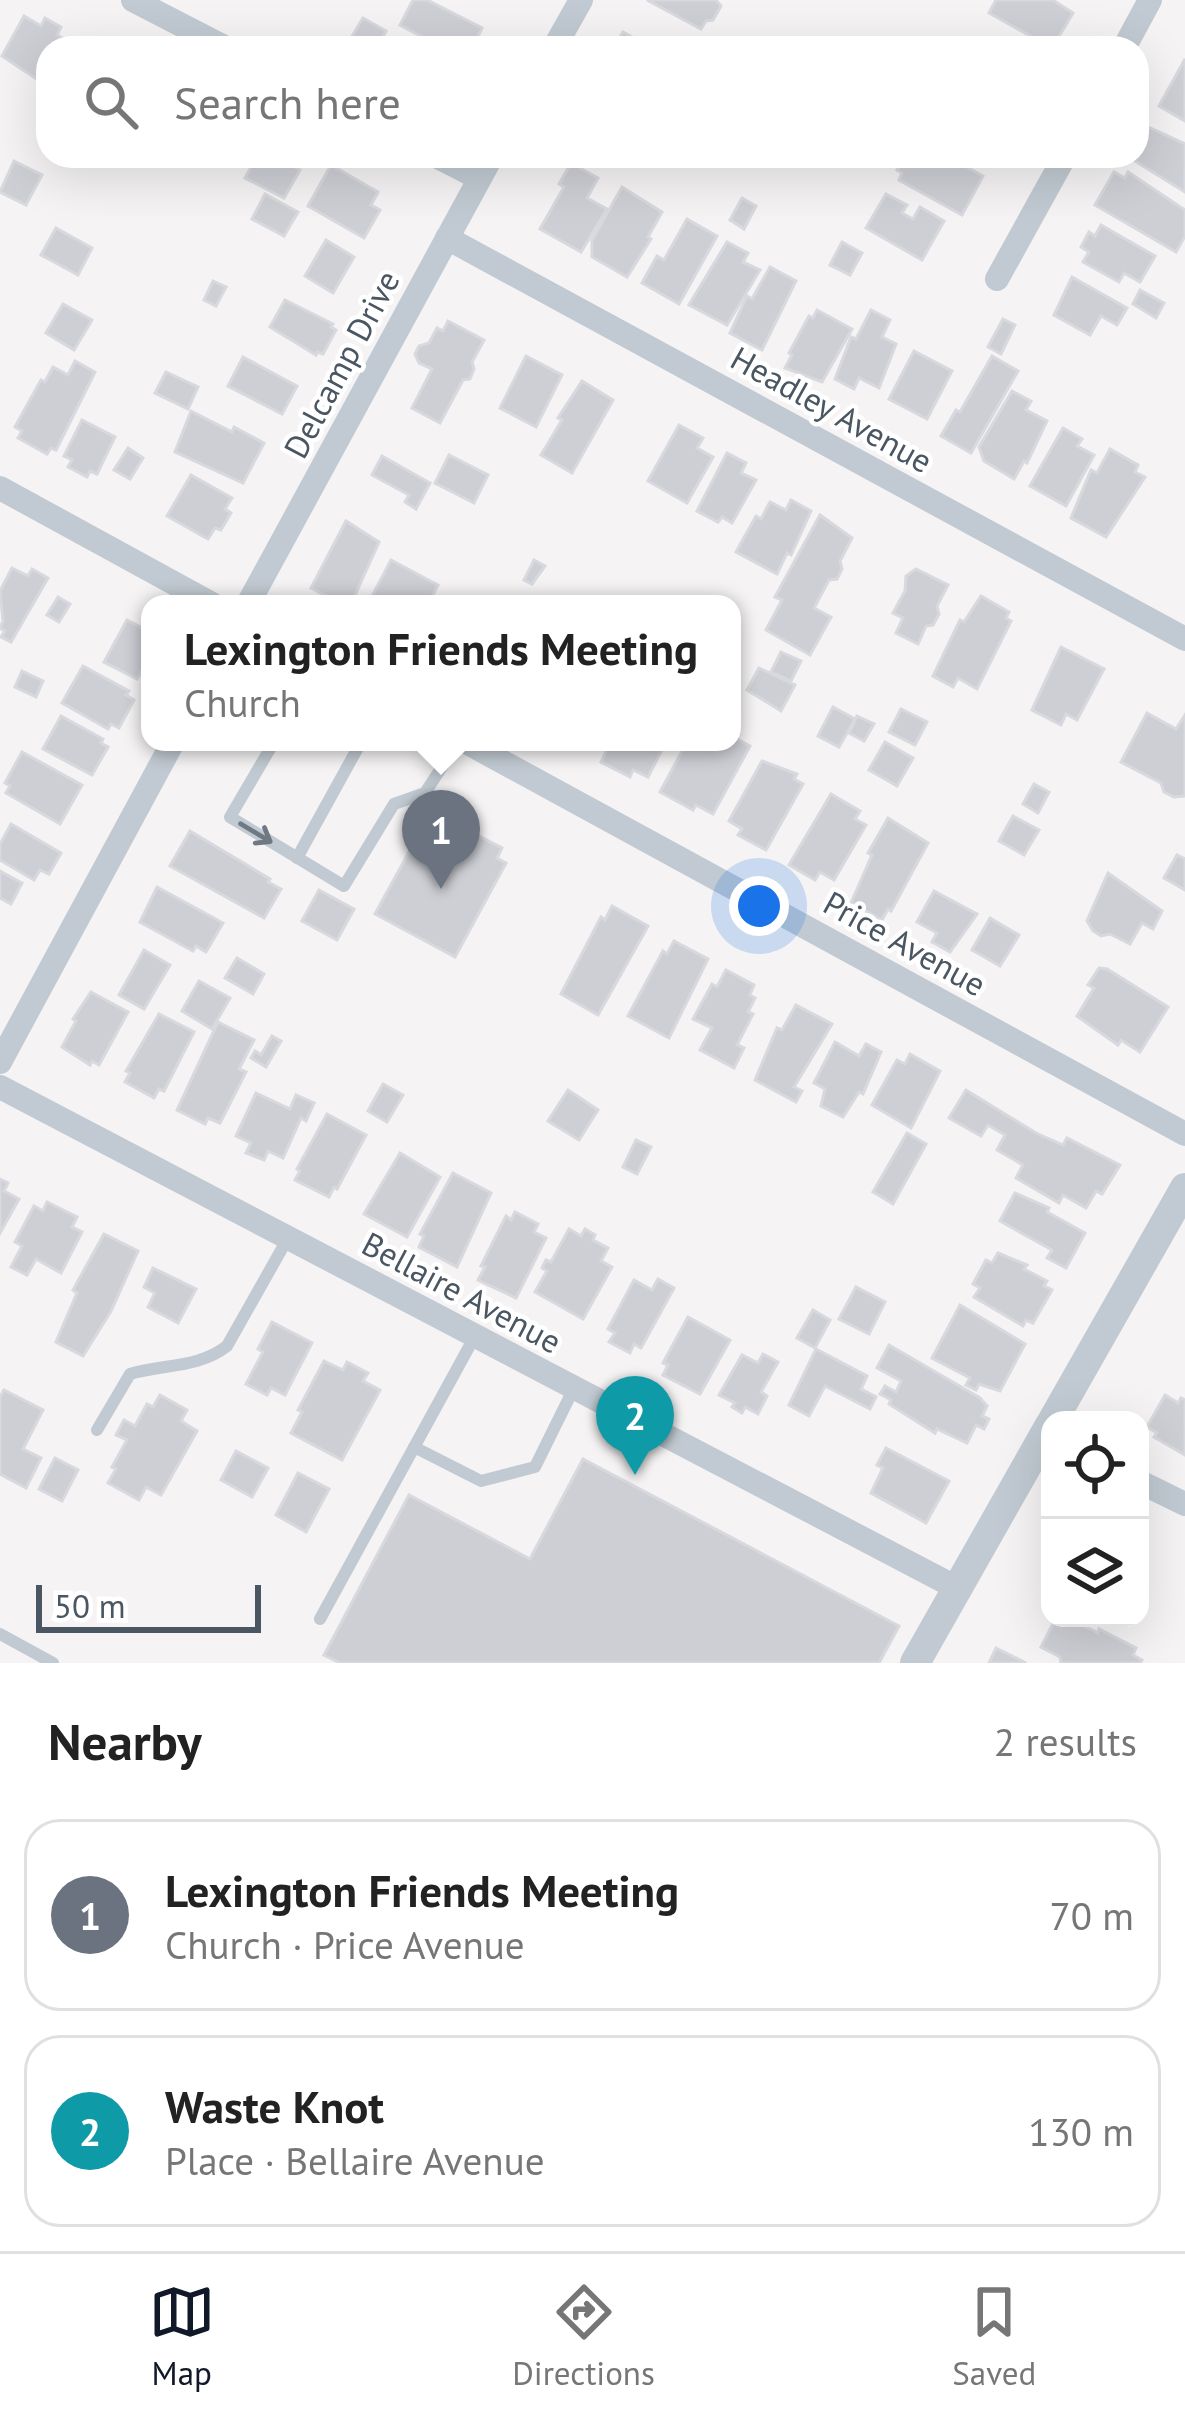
<!DOCTYPE html>
<meta charset="utf-8">
<style>
:root{--surface:#fff;--page:#f2f2f2;--text:#222;--muted:#767676;--line:#e0e0e0;--accent:#111827}
body{margin:0;font-family:"PT Sans",sans-serif;background:var(--page);color:var(--text)}
.controls{position:absolute;right:36px;bottom:36px;display:grid;overflow:hidden;border-radius:24px;box-shadow:0 12px 48px #0002}
.controls button{width:108px;height:108px;display:grid;place-items:center;padding:0;border:0;border-bottom:3px solid var(--line);background:var(--surface);color:var(--text);font:60px sans-serif}
.scale{position:absolute;left:36px;bottom:30px;width:225px;box-sizing:border-box;padding-left:12px;border:6px solid #4a5661;border-top:0;font-size:33px;line-height:42px;white-space:nowrap;color:#4a5661;-webkit-text-stroke:9px #fff;paint-order:stroke}
.you{position:absolute;left:759px;top:906px;width:42px;height:42px;margin:-30px;border:9px solid #fff;border-radius:50%;background:#1a73e8;box-shadow:0 0 0 18px #1a73e833}
.badge{display:grid;place-items:center;width:78px;height:78px;border-radius:50%;background:var(--accent);color:#fff;font-size:39px;font-weight:700}
.pin{position:absolute;translate:-50% -99px;filter:drop-shadow(0 3px 6px #0008)}
.pin::after{content:'';position:absolute;top:63px;width:42px;height:36px;background:inherit;clip-path:polygon(0 0,100% 0,50% 100%)}
.popup{position:absolute;left:141px;top:595px;width:600px;height:156px;box-sizing:border-box;display:grid;place-content:center;border-radius:24px;background:var(--surface);filter:drop-shadow(0 3px 9px #0005);font-size:39px;white-space:nowrap;color:var(--muted)}
.popup b{font-size:45px;color:var(--text)}
.popup::after{content:'';position:absolute;left:50%;top:100%;margin-left:-24px;border:24px solid transparent;border-top-color:var(--surface)}
.list{margin:0;padding:0;list-style:none}
h2{display:flex;justify-content:space-between;align-items:center;height:156px;margin:0;padding:0 48px;font-size:51px}
h2 small{font-size:39px;font-weight:400;color:var(--muted)}
.list li{display:grid;grid-template-columns:78px 1fr auto;gap:36px;align-items:center;box-sizing:border-box;height:192px;margin:0 24px 24px;padding:0 24px;border:3px solid var(--line);border-radius:36px}
.list b{display:block;font-size:45px;white-space:nowrap}
.list p{margin:0;font-size:39px;white-space:nowrap;color:var(--muted)}
.list em{font-size:39px;font-style:normal;color:var(--muted)}
.icon{flex:none;width:66px;height:66px;fill:none;stroke:currentColor;stroke-width:2;stroke-linecap:round;stroke-linejoin:round}
.map{position:relative;flex:none;width:1185px;height:1663px;overflow:hidden}
.search{position:absolute;background:var(--surface);box-shadow:0 12px 48px #0002;left:36px;right:36px;top:36px;height:132px;display:flex;align-items:center;gap:30px;box-sizing:border-box;padding:0 42px;border-radius:36px;color:var(--muted);font-size:45px}
.sheet{height:588px;background:var(--surface)}
nav{display:flex;justify-content:space-around;align-items:center;box-sizing:border-box;height:168px;border-top:3px solid var(--line);background:var(--surface);font-size:33px;color:var(--muted)}
nav a{display:grid;justify-items:center;gap:6px}
nav .on{color:var(--accent)}
.map>svg:first-child{display:block}
.building{fill:#cdcfd5;stroke:#d7d9de;stroke-width:3}
.lines{fill:none;stroke-linecap:round;stroke-linejoin:round}
.service{stroke:#c1cad2;stroke-width:12}
.minor{stroke:#c1cad2;stroke-width:24}
.tertiary{stroke:#c1cad2;stroke-width:30}
.oneway{stroke:#6e7983}
.labels{text-anchor:middle;dominant-baseline:central;stroke-width:9;stroke-linejoin:round;paint-order:stroke}
.street-label{font-size:33px;fill:#4a5661;stroke:#fff}
</style>
<div class="map">
<svg width="1185" height="1663" viewBox="0 0 1185 1663">
<rect width="100%" height="100%" fill="#f5f3f3"/>
<!-- building -->
<g class="building">
<polygon points="413,0 427,0 482,28 473,47 434,48 430,46 432,42 400,25"/>
<polygon points="647,0 716,0 721,6 713,20 706,21 701,29"/>
<polygon points="996,0 1053,0 1073,13 1052,48 989,13"/>
<polygon points="24,16 41,26 45,18 61,27 57,35 71,43 68,48 48,48 47,86 2,56"/>
<polygon points="363,18 386,31 377,48 345,48"/>
<polygon points="623,32 652,48 614,48"/>
<polygon points="1185,59 1185,121 1159,106"/>
<polygon points="1144,125 1185,144 1185,192 1127,156 1137,156 1137,137"/>
<polygon points="257,156 274,156 300,170 284,198 245,178"/>
<polygon points="896,156 947,156 983,176 962,215 899,180 902,173 897,170 901,165 893,161"/>
<polygon points="14,161 42,175 26,205 0,192"/>
<polygon points="571,163 598,178 587,198 607,209 581,252 540,229 564,187 559,184"/>
<polygon points="331,165 378,192 371,205 380,210 364,238 308,206"/>
<polygon points="1114,172 1125,178 1128,172 1185,210 1185,236 1176,252 1095,205"/>
<polygon points="622,187 662,212 648,237 651,239 627,277 592,257 592,240"/>
<polygon points="265,194 298,212 284,236 252,219"/>
<polygon points="886,194 907,205 902,213 913,219 920,207 944,221 922,260 866,228"/>
<polygon points="742,198 756,206 744,229 730,220"/>
<polygon points="687,219 717,236 679,304 642,283 657,256 664,260"/>
<polygon points="1101,225 1155,256 1140,282 1124,273 1119,282 1083,262 1089,252 1081,247 1089,232 1095,236"/>
<polygon points="56,228 92,248 78,275 41,255"/>
<polygon points="326,240 354,257 333,293 305,276"/>
<polygon points="727,242 748,253 743,262 760,270 727,325 689,305"/>
<polygon points="842,242 862,253 850,275 830,265"/>
<polygon points="770,267 796,281 762,350 730,333 747,296 752,299"/>
<polygon points="1072,277 1127,308 1117,325 1101,316 1090,335 1054,315"/>
<polygon points="213,281 226,287 216,306 204,300"/>
<polygon points="1140,290 1164,303 1156,318 1133,304"/>
<polygon points="285,300 333,324 331,327 336,330 323,354 317,352 316,355 270,327"/>
<polygon points="63,304 92,320 74,350 46,333"/>
<polygon points="817,310 852,329 822,382 785,368 792,355 789,353 809,316 813,318"/>
<polygon points="871,310 890,320 882,337 896,344 879,388 859,378 854,389 835,379 851,337 856,339"/>
<polygon points="1003,319 1015,325 1001,354 988,347"/>
<polygon points="448,321 484,340 472,362 474,369 470,379 463,380 440,423 412,408 432,369 419,363 415,354 419,346 429,343 437,328 443,331"/>
<polygon points="914,351 952,371 927,419 889,399"/>
<polygon points="526,356 562,375 536,427 500,408"/>
<polygon points="992,356 1018,371 971,453 941,436 956,410 960,412"/>
<polygon points="243,357 297,386 282,414 228,386"/>
<polygon points="75,361 95,372 56,450 51,448 47,454 18,438 22,431 15,427 41,380 45,382 53,367 68,375"/>
<polygon points="166,372 198,387 188,409 155,393"/>
<polygon points="582,381 613,400 572,473 541,455 562,420 558,418"/>
<polygon points="1012,391 1031,401 1026,410 1047,421 1027,463 1024,461 1014,479 984,461 979,447"/>
<polygon points="191,411 232,432 234,427 264,443 243,483 175,452"/>
<polygon points="82,420 115,437 97,474 90,471 87,477 68,467 72,460 64,456"/>
<polygon points="679,425 703,438 697,448 713,457 687,503 648,481"/>
<polygon points="1063,428 1082,439 1077,446 1094,455 1066,506 1030,486"/>
<polygon points="128,448 143,458 130,479 114,470"/>
<polygon points="1110,449 1138,465 1135,472 1145,477 1106,537 1071,518 1091,470 1097,473"/>
<polygon points="727,453 746,463 741,473 756,480 732,523 722,517 718,522 697,511"/>
<polygon points="449,455 488,475 474,503 435,483"/>
<polygon points="382,456 430,483 416,509 405,502 409,495 372,475"/>
<polygon points="191,475 232,498 225,509 231,513 221,530 215,528 208,539 167,516"/>
<polygon points="791,500 811,511 791,555 787,553 777,574 736,552 756,516 761,519 770,502 786,510"/>
<polygon points="820,515 852,538 840,561 842,569 837,579 829,580 814,608 831,617 810,655 766,630 782,600 775,597"/>
<polygon points="346,521 379,542 351,604 342,604 311,588"/>
<polygon points="391,560 438,585 428,604 368,604"/>
<polygon points="534,560 545,566 532,584 524,580"/>
<polygon points="12,568 28,576 32,569 48,578 11,642 1,637 5,631 0,628 3,621 0,591"/>
<polygon points="916,569 948,585 937,606 939,614 933,625 926,626 918,644 896,633 903,618 893,613 905,591 906,576"/>
<polygon points="981,596 1009,612 1006,618 1011,621 977,689 958,678 953,687 933,676 960,620 964,622"/>
<polygon points="58,597 70,604 59,622 47,615"/>
<polygon points="127,620 150,632 150,655 137,679 104,662"/>
<polygon points="1061,647 1104,669 1077,720 1066,714 1061,725 1032,710"/>
<polygon points="781,652 801,661 791,681 771,672"/>
<polygon points="83,666 129,691 126,695 134,700 119,728 111,724 108,729 62,703"/>
<polygon points="759,668 795,685 781,711 747,690"/>
<polygon points="22,671 43,681 36,697 15,687"/>
<polygon points="833,707 855,719 839,747 818,736"/>
<polygon points="901,709 927,722 915,745 889,732"/>
<polygon points="1147,713 1176,729 1185,715 1185,796 1174,797 1164,792 1161,783 1121,762"/>
<polygon points="61,716 103,739 101,743 108,747 92,775 43,749"/>
<polygon points="857,716 874,724 864,741 849,733"/>
<polygon points="732,736 750,746 713,814 696,805 693,810 660,792 687,742 732,742"/>
<polygon points="611,742 666,742 648,777 633,770 630,777 601,762"/>
<polygon points="885,742 913,758 897,786 869,770"/>
<polygon points="22,752 82,785 60,824 6,793 10,786 5,783"/>
<polygon points="762,761 797,774 794,779 803,784 766,850 738,835 742,829 729,821"/>
<polygon points="1034,784 1049,792 1038,813 1023,804"/>
<polygon points="831,794 860,811 855,819 866,825 834,880 820,872 815,880 789,865"/>
<polygon points="1013,816 1039,830 1024,855 999,841"/>
<polygon points="888,818 928,843 891,911 888,909 882,920 851,903 872,855 868,853"/>
<polygon points="426,821 461,840 467,830 502,848 497,858 506,863 455,957 375,914"/>
<polygon points="11,824 61,853 49,874 40,870 34,880 0,860 0,844"/>
<polygon points="190,831 270,879 268,882 281,889 264,918 170,866"/>
<polygon points="1177,855 1185,859 1185,890 1164,878"/>
<polygon points="0,871 22,883 11,904 0,898"/>
<polygon points="1108,873 1162,911 1153,929 1142,923 1130,944 1110,934 1101,936 1093,931 1087,921"/>
<polygon points="157,887 223,923 206,952 196,946 193,951 140,922"/>
<polygon points="319,890 354,909 337,940 302,921"/>
<polygon points="934,891 977,914 950,952 932,942 937,933 917,922"/>
<polygon points="612,906 648,926 598,1015 561,994 601,917 605,920"/>
<polygon points="990,918 1019,935 1000,966 972,950"/>
<polygon points="674,941 708,959 669,1038 628,1016 663,951 667,954"/>
<polygon points="144,950 170,965 144,1009 119,995"/>
<polygon points="237,958 264,974 253,994 225,978"/>
<polygon points="1099,968 1107,969 1168,1007 1140,1052 1121,1040 1118,1045 1077,1016 1094,988 1088,985"/>
<polygon points="726,970 754,985 750,995 755,998 748,1012 753,1014 737,1045 744,1048 734,1068 700,1050 712,1028 693,1019 712,984 717,987"/>
<polygon points="199,981 230,998 212,1029 182,1011"/>
<polygon points="91,992 128,1012 99,1065 92,1061 90,1065 62,1047 76,1021 73,1019"/>
<polygon points="796,1005 832,1024 794,1087 802,1091 796,1102 755,1080 777,1028 782,1030"/>
<polygon points="159,1014 194,1032 164,1091 159,1089 154,1098 125,1082 130,1073 126,1071"/>
<polygon points="218,1022 254,1040 239,1069 246,1072 220,1123 208,1118 205,1124 177,1110"/>
<polygon points="272,1036 281,1041 266,1067 251,1058 255,1051 261,1055"/>
<polygon points="835,1042 859,1056 866,1044 881,1052 863,1094 859,1092 843,1117 821,1106 825,1089 814,1083"/>
<polygon points="910,1054 940,1071 911,1128 872,1105 897,1060 905,1064"/>
<polygon points="383,1084 403,1095 387,1122 368,1111"/>
<polygon points="568,1090 598,1110 579,1140 548,1121"/>
<polygon points="966,1090 1036,1133 1063,1145 1067,1138 1120,1165 1102,1194 1096,1191 1086,1208 1063,1195 1059,1203 1016,1178 1023,1165 997,1150 1005,1135 988,1125 981,1136 949,1118"/>
<polygon points="256,1093 290,1109 296,1095 314,1103 306,1121 301,1118 283,1158 268,1151 264,1160 246,1153 251,1143 236,1136"/>
<polygon points="327,1114 366,1135 337,1189 334,1187 329,1197 295,1180 300,1171 297,1169"/>
<polygon points="907,1133 926,1144 893,1204 873,1192"/>
<polygon points="636,1140 651,1147 637,1174 623,1167"/>
<polygon points="400,1153 440,1177 407,1237 364,1214"/>
<polygon points="453,1173 491,1193 457,1267 419,1247 424,1236 420,1234"/>
<polygon points="0,1179 8,1183 4,1191 19,1199 0,1233"/>
<polygon points="1015,1193 1049,1208 1047,1212 1085,1233 1066,1268 1047,1258 1052,1250 1000,1221"/>
<polygon points="47,1202 77,1217 72,1227 82,1232 61,1273 36,1259 27,1275 11,1267 22,1246 15,1242 34,1206 43,1211"/>
<polygon points="515,1212 538,1224 534,1232 546,1238 516,1298 478,1280 485,1267 481,1266 506,1216 511,1220"/>
<polygon points="569,1229 581,1236 585,1229 595,1235 593,1240 608,1248 601,1261 612,1267 583,1319 535,1292 547,1271 542,1268 546,1260 551,1262"/>
<polygon points="104,1234 138,1251 111,1311 83,1356 56,1342 77,1293 73,1290"/>
<polygon points="998,1253 1027,1265 1024,1269 1047,1281 1044,1286 1052,1290 1033,1323 1026,1320 1023,1326 974,1297 980,1288 973,1284 986,1260 992,1263"/>
<polygon points="153,1268 196,1289 178,1323 148,1307 155,1293 144,1287"/>
<polygon points="658,1279 674,1288 641,1348 634,1344 630,1353 609,1342 615,1333 608,1329 634,1280 652,1290"/>
<polygon points="856,1287 885,1302 869,1334 839,1319"/>
<polygon points="960,1305 1025,1344 1000,1391 979,1384 976,1390 966,1385 970,1378 932,1358"/>
<polygon points="813,1310 830,1320 815,1348 797,1338"/>
<polygon points="688,1317 730,1340 700,1394 663,1375 668,1365 663,1363"/>
<polygon points="272,1322 312,1343 285,1395 271,1388 267,1395 246,1384 263,1352 258,1349"/>
<polygon points="889,1345 980,1398 987,1406 982,1416 989,1419 984,1429 976,1425 967,1443 937,1429 935,1433 889,1404 891,1400 880,1394 885,1386 896,1392 901,1381 877,1368"/>
<polygon points="816,1349 867,1376 861,1389 876,1397 870,1409 825,1386 809,1416 789,1405"/>
<polygon points="763,1354 778,1362 761,1392 767,1396 758,1414 745,1407 742,1413 732,1407 735,1403 719,1395 742,1355 758,1363"/>
<polygon points="324,1361 343,1370 347,1362 368,1373 363,1381 380,1390 342,1460 291,1433 302,1412 298,1410"/>
<polygon points="4,1390 43,1410 23,1449 41,1458 26,1488 0,1474 0,1397"/>
<polygon points="160,1395 187,1410 181,1421 197,1431 161,1495 146,1487 139,1500 108,1483 116,1469 112,1467 127,1440 116,1435 124,1420 135,1426 147,1404 153,1407"/>
<polygon points="1165,1395 1178,1403 1181,1398 1185,1400 1185,1455 1154,1437 1157,1433 1147,1427"/>
<polygon points="886,1448 949,1481 926,1523 871,1493 883,1468 877,1465"/>
<polygon points="236,1451 268,1468 252,1497 221,1480"/>
<polygon points="55,1458 78,1470 62,1501 39,1489"/>
<polygon points="583,1459 899,1626 879,1663 340,1663 324,1655 409,1495 530,1559"/>
<polygon points="298,1473 329,1489 306,1532 276,1515"/>
<polygon points="1056,1618 1069,1618 1098,1633 1099,1629 1136,1648 1133,1655 1142,1660 1140,1663 1061,1663 1060,1657 1041,1647"/>
<polygon points="996,1648 1026,1663 989,1663"/>
</g>
<g class="lines">
<!-- service -->
<g class="service">
<polyline points="274,742 230,817 344,886 394,804 425,793 458,742"/>
<polyline points="297,858 361,742"/>
<path d="M97,1430l33,-56c34,-10 69,-6 97,-28l61,-108"/>
<polyline points="414,1447 481,1481 535,1467 574,1388"/>
<polyline points="320,1619 475,1336"/>
<polyline points="0,1634 53,1663"/>
</g>
<!-- minor -->
<g class="minor">
<polyline points="133,0 226,48"/>
<polyline points="554,48 581,0"/>
<polyline points="1124,48 1150,0"/>
<polyline points="436,156 479,178"/>
<polyline points="447,238 1185,639"/>
<polyline points="997,279 1065,156"/>
<polyline points="0,488 212,604"/>
<polyline points="248,604 492,156"/>
<polyline points="466,742 1185,1134"/>
<polyline points="0,1062 173,742"/>
<polyline points="0,1087 957,1588"/>
<polyline points="1140,1482 1185,1504"/>
</g>
<!-- tertiary -->
<g class="tertiary">
<polyline points="1053,1420 1185,1188"/>
<polyline points="915,1663 1050,1425"/>
</g>
</g>
<!-- one-way arrows -->
<defs><path id="oneway-shaft" d="M-6 0H5M1.5-3L5.5 0L1.5 3" fill="none" stroke-width="1.6" stroke-linecap="round" stroke-linejoin="round" transform="scale(3)"/></defs>
<use class="oneway" href="#oneway-shaft" transform="translate(256 833) rotate(31)"/>
<g class="labels">
<!-- street labels -->
<g class="street-label">
<text transform="translate(341 364) rotate(-62)">Delcamp Drive</text>
<text transform="translate(832 409) rotate(29)">Headley Avenue</text>
<text transform="translate(905 943) rotate(29)">Price Avenue</text>
<text transform="translate(462 1292) rotate(28)">Bellaire Avenue</text>
</g>
</g>
</svg>
<div class="controls">
<button><svg class="icon" aria-label="locate" viewBox="0 0 24 24"><circle cx="12" cy="12" r="6"/><path d="M12 2v4M12 18v4M2 12h4M18 12h4"/></svg></button>
<button><svg class="icon" aria-label="layers" viewBox="0 0 24 24"><path d="M12 4l9 5-9 5-9-5zM3 14l9 5 9-5"/></svg></button>
</div>
<div class="scale">50 m</div>
<div class="you"></div>
<div class="pin badge" style="left:441px;top:889px;background:#6b7280">1</div>
<div class="popup"><b>Lexington Friends Meeting</b>Church</div>
<div class="pin badge" style="left:635px;top:1475px;background:#0f9aa8">2</div>
<div class="search"><svg class="icon" aria-label="search" viewBox="0 0 24 24"><circle cx="10" cy="10" r="6"/><path d="M15 15l6 6"/></svg>Search here</div>
</div>
<section class="sheet">
<h2>Nearby<small>2 results</small></h2>
<ul class="list">
<li><span class="badge" style="background:#6b7280">1</span><div><b>Lexington Friends Meeting</b><p>Church · Price Avenue</p></div><em>70 m</em></li>
<li><span class="badge" style="background:#0f9aa8">2</span><div><b>Waste Knot</b><p>Place · Bellaire Avenue</p></div><em>130 m</em></li>
</ul>
</section>
<nav>
<a class="on"><svg class="icon" aria-label="map" viewBox="0 0 24 24"><path d="M3 6l6-2 6 2 6-2v14l-6 2-6-2-6 2zM9 4v14M15 6v14"/></svg>Map</a>
<a><svg class="icon" aria-label="directions" viewBox="0 0 24 24"><path d="M12 3l9 9-9 9-9-9zM9 14v-3h6M13 9l2 2-2 2"/></svg>Directions</a>
<a><svg class="icon" aria-label="saved" viewBox="0 0 24 24"><path d="M7 4h10v16l-5-4-5 4z"/></svg>Saved</a>
</nav>
